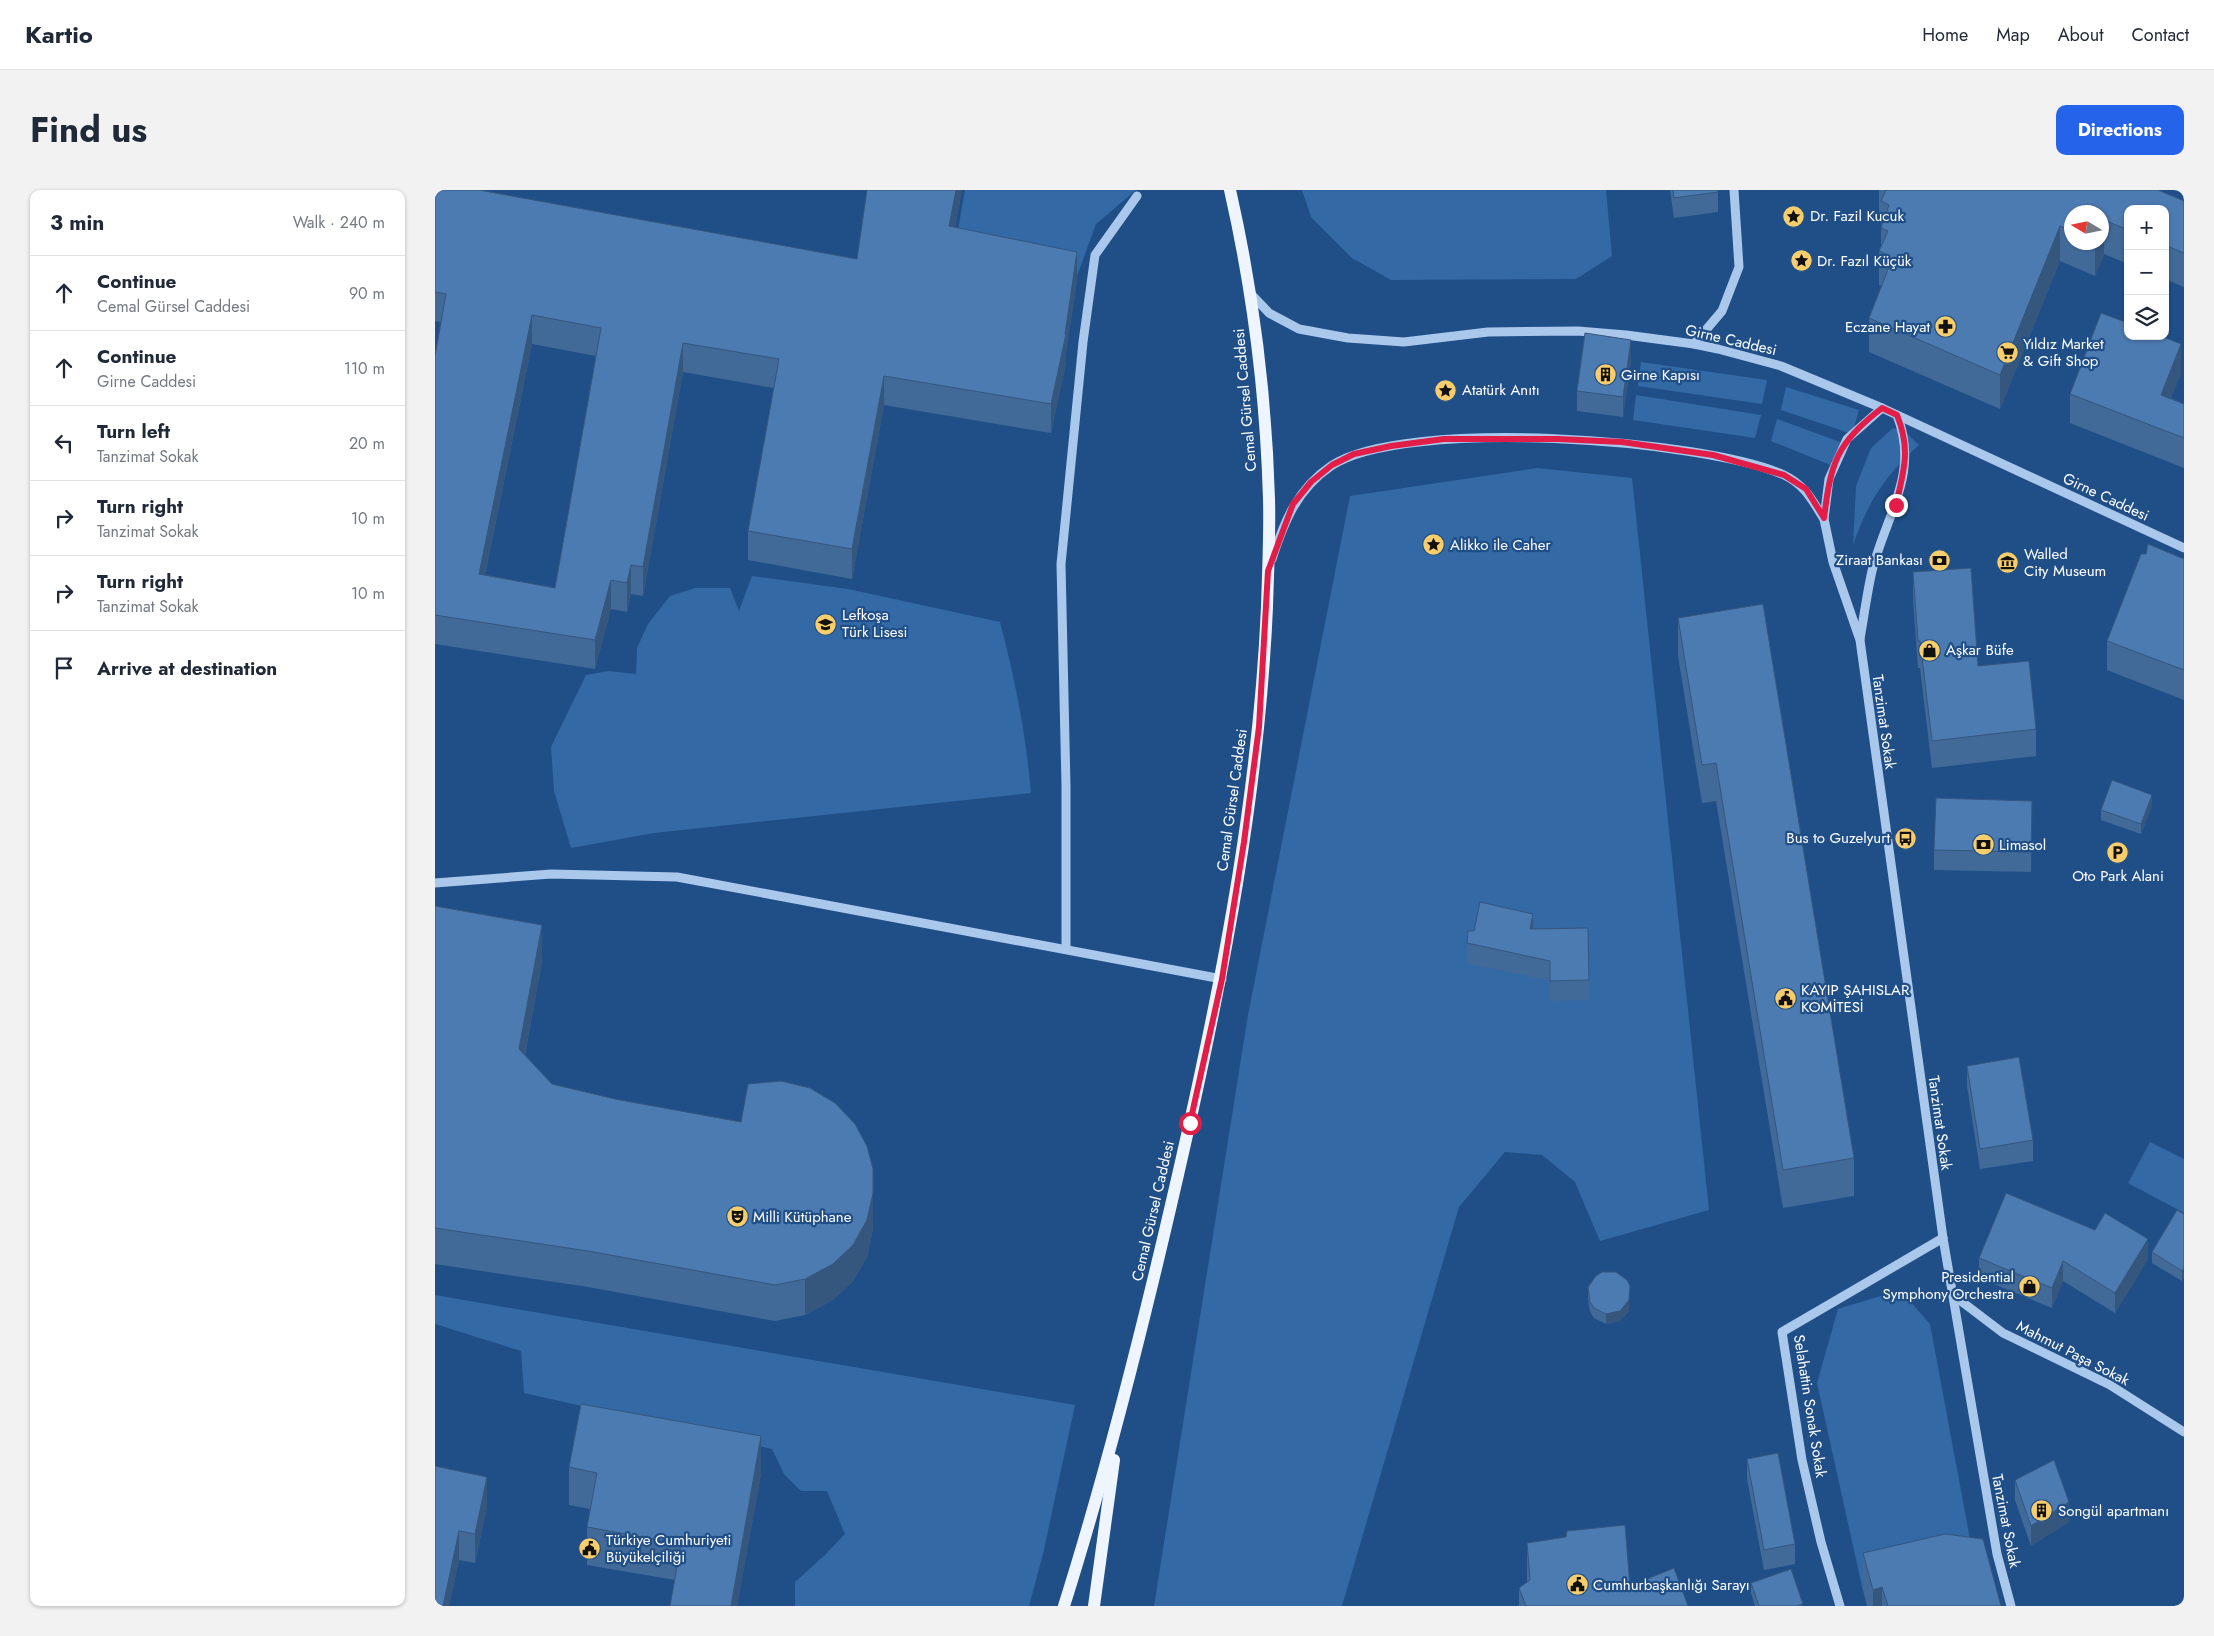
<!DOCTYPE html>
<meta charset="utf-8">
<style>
:root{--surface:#fff;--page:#f2f2f3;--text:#1f2937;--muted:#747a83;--line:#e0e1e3;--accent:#2563eb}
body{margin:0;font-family:Jost,sans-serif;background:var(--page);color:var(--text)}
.controls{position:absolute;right:15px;top:15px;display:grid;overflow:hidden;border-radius:10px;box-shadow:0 1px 4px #0004}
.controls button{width:45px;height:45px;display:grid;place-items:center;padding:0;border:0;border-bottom:1px solid var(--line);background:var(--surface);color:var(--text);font:25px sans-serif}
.compass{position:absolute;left:1629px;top:15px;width:45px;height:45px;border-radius:50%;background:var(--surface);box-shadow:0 1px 4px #0004;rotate:280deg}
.stop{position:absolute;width:15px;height:15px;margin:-11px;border:4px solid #e11d48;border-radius:50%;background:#fff}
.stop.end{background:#e11d48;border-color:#fff;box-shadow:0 1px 5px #0008}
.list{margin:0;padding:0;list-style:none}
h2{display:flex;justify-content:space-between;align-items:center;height:65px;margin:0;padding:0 20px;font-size:21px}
h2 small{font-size:16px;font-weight:400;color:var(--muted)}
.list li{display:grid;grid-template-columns:32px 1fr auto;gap:15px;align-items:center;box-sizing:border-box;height:75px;padding:0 20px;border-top:1px solid var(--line)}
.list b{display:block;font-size:19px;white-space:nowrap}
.list p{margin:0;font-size:16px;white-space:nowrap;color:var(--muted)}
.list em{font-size:16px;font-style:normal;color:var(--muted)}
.icon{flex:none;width:28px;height:28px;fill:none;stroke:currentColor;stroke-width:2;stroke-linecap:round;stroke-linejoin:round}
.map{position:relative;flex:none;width:1749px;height:1416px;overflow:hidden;border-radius:10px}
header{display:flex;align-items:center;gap:30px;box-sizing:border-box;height:70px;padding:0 25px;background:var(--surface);border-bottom:1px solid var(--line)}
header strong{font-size:24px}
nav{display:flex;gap:28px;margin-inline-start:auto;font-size:18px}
.intro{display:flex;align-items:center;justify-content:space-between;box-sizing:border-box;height:120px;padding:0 30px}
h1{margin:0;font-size:35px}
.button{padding:12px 22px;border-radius:10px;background:var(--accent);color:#fff;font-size:18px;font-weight:700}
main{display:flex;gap:30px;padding:0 30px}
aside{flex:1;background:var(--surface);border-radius:10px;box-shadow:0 1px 4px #0004}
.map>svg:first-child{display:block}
.green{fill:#3369a5}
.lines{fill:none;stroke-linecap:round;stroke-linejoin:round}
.minor{stroke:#aac8eb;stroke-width:9}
.major{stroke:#eef5fe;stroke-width:12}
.wall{fill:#416a99;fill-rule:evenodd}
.shaded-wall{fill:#35567d}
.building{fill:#4c7bb2;stroke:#35567d;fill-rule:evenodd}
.route{stroke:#e11d48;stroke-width:6}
.labels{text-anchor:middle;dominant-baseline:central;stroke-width:4.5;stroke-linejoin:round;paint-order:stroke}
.poi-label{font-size:15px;fill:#fff;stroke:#204f88;text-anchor:start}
.street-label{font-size:15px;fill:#fff;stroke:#204f88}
</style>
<header>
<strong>Kartio</strong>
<nav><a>Home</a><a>Map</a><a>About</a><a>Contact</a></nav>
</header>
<div class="intro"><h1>Find us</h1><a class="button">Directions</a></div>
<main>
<aside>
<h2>3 min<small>Walk · 240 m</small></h2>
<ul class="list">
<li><svg class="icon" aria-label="ahead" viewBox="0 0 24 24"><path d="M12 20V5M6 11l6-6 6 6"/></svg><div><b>Continue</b><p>Cemal Gürsel Caddesi</p></div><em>90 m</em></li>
<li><svg class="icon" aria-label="ahead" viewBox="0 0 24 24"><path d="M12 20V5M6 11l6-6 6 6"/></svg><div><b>Continue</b><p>Girne Caddesi</p></div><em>110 m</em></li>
<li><svg class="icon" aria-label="left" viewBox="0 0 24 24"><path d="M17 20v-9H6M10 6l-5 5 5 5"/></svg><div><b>Turn left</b><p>Tanzimat Sokak</p></div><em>20 m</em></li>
<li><svg class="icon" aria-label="right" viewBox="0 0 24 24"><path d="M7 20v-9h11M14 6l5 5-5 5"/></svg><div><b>Turn right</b><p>Tanzimat Sokak</p></div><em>10 m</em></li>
<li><svg class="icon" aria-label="right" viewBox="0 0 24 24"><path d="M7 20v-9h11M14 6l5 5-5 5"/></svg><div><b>Turn right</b><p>Tanzimat Sokak</p></div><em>10 m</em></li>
<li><svg class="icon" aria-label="arrive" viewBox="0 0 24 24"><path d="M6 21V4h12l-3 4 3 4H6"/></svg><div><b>Arrive at destination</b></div></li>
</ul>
</aside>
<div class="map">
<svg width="1749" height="1416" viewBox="0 0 1749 1416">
<rect width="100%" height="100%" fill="#204f88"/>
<!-- green -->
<g class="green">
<polygon points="530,0 701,0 661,34 642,86 519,62"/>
<polygon points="867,0 1171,0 1177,66 1141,89 956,90 917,68 876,27"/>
<polygon points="1206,172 1332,190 1327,214 1203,196"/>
<polygon points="1351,197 1424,220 1417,244 1346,220"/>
<polygon points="1201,205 1326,225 1320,248 1198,230"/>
<polygon points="1342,229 1413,255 1403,278 1336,251"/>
<path d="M1458,238l13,5 13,12c-35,32 -50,55 -66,100l3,-59 15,-38z"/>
<polygon points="1102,278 1197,288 1274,1020 1165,1051 1140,992 1107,965 1070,962 1024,1017 907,1416 719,1416 813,825 915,306"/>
<path d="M317,386l96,13 152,33c15,56 26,113 31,171l-377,40 -83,15 -17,-57 -3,-44 35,-72 22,-4 28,3 1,-26 11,-24 22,-28 25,-8h35l9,23z"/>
<polygon points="1715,952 1749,969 1749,1023 1693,993"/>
<polygon points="1465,1100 1495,1134 1540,1376 1428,1401 1382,1193 1403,1119"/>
<polygon points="0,1105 640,1215 608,1364 594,1416 360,1416 360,1392 390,1365 410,1344 392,1301 366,1301 349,1284 337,1259 89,1203 86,1161 0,1134"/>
</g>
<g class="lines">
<!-- minor -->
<g class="minor">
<polyline points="815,103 834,123 864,139 913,148 969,152 1053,142 1143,141 1191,145 1259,154 1283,159 1346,176 1447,218 1749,358"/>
<polyline points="1259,154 1287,121 1304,77 1299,0"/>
<polyline points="1447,218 1412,249 1394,289 1389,329 1398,372 1425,450 1508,1048 1562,1364 1576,1416"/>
<path d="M837,369c12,-37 25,-70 59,-93 72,-49 373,-27 453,9 21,10 28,25 40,44"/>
<path d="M1425,449c4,-23 7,-46 12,-68 14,-56 48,-97 25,-156"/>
<polyline points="0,693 116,684 242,687 787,789"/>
<polyline points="631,759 631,596 626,374 648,152 660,65 702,6"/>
<polyline points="1518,1105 1568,1143 1675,1195 1749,1242"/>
<polyline points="1405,1416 1386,1352 1367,1270 1347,1142 1508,1048"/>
</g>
<!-- major -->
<g class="major">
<path d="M629,1416c48,-152 86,-307 121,-462 40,-177 74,-355 82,-537 1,-36 3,-72 2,-108 -3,-104 -16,-208 -39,-309"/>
<polyline points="659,1416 679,1270"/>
</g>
</g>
<!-- wall -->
<g class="wall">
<path d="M0,0l422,69 10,-69h95l-7,37 122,54 -11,71v11l-15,70 -167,-28 -32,174 -104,-19v-29l26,-143 -91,-16 -40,224 -12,-2 -4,18 -16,-3 -16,60 -160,-25v-288l6,-34 -6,-1zM97,154l64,12 -41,232 -70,-13z"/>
<polygon points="1235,0 1283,0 1283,22 1239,28"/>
<path d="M1444,0h279l26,11v86l-19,-8v-70h-37v55l-24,-10 -9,22 -35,-15 -60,148 -131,-57v-34l13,-32 -3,-1v-34l2,-3v-33l-2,-1zM1636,22l30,30h-30z"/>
<polygon points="1196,170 1188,227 1142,221 1142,201"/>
<polygon points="1746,183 1736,208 1749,214 1749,278 1635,233 1635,204"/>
<polygon points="1749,369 1749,540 1749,510 1672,480 1672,451"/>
<polygon points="1478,382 1543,476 1601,539 1601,566 1497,578 1485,478 1483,478 1478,408"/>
<polygon points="1243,428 1419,968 1419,1006 1348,1018 1281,611 1267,613 1243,466"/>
<polygon points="1597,611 1596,682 1499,680 1499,660"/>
<polygon points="1717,615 1706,644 1666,630 1666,620"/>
<polygon points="0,716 107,771 90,865 117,894 438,1015 438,1039 432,1067 418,1091 398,1110 370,1125 340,1131 153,1097 0,1074"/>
<polygon points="1098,739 1154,790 1154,810 1115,811 1115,791 1032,773 1032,753"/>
<polygon points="1532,876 1598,950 1598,971 1545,979 1532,896"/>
<polygon points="1749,1024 1747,1091 1717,1073 1717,1062"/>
<polygon points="1544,1068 1713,1069 1680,1123 1628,1091 1617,1118 1544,1088"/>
<polygon points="1153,1097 1194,1121 1185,1131 1171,1134 1159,1128 1155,1122 1153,1108"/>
<polygon points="1312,1269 1360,1354 1360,1374 1329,1380 1312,1289"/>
<polygon points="0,1276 52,1316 40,1373 24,1370 14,1416 0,1416"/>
<polygon points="134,1277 326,1284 302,1416 235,1416 240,1390 152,1375 152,1337 155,1319 134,1315"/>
<polygon points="1580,1290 1634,1332 1596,1356 1580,1310"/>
<polygon points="1092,1353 1195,1396 1253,1416 1084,1416 1084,1398 1092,1392"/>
<polygon points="1428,1363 1566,1416 1432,1416 1428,1400"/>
<polygon points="1316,1393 1368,1416 1320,1416 1316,1403"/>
</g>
<!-- shaded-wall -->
<g class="shaded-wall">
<polygon points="521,0 527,0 514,66 514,36"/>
<polygon points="1669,30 1669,64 1660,86 1660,52 1666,52 1666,35"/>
<polygon points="1625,36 1625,71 1565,219 1565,185"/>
<polygon points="642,62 642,91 631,162 631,173 616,243 616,214 630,144"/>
<polygon points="97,125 97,154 44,413 44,384"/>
<polygon points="1196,150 1196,170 1188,227 1188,207"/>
<polygon points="248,153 248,182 208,406 208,377"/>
<polygon points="1746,154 1746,183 1726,234 1726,205"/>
<polygon points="449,186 449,215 417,389 417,359"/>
<polygon points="196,375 196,404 192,422 192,393"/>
<polygon points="176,390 176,419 160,479 160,450"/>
<polygon points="1717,605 1717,615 1706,644 1706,634"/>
<polygon points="1098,724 1098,744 1095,739"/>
<polygon points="107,735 107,771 84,895 84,859"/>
<polygon points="438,979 438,1039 432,1067 418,1091 398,1110 370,1125 370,1089"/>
<polygon points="1713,1049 1713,1069 1680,1123 1680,1103"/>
<polygon points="1628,1071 1628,1091 1617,1118 1617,1098"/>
<polygon points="1749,1078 1749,1088 1747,1091 1747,1081"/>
<polygon points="1195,1096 1194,1121 1185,1131 1171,1134 1171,1124"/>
<polygon points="326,1246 326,1284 302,1416 296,1416"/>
<polygon points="52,1287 52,1316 40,1373 40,1344"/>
<polygon points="1634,1312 1634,1332 1596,1356 1596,1336"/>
<polygon points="24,1341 24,1370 14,1416 8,1416"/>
<polygon points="1447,1397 1447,1416 1438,1416 1438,1400"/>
</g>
<!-- building -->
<g class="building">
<path d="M0,0h44l378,69 10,-69h89l-7,36 128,26 -12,82h1l-15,70 -167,-28 -32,173 -104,-18 31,-172 -96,-16 -40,224 -12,-2 -4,18 -16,-3 -16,60 -160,-25v-259l11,-62 -11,-2zM97,125l69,13 -46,260 -76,-14z"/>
<polygon points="1238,0 1283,0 1283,2 1239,8"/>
<polygon points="1451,0 1723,0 1749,11 1749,63 1730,55 1730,19 1693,19 1693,40 1669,30 1666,35 1666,22 1636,22 1636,41 1625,36 1565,185 1434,128 1454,77 1447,74 1451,64 1444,61 1453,41 1446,38 1454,15 1446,11"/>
<polygon points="1666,123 1693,133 1693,146 1726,146 1746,154 1726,205 1749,214 1749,248 1635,204"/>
<polygon points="1150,143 1196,150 1188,207 1142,201"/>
<polygon points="1713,354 1749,369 1749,480 1672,451 1706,364 1711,364"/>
<polygon points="1536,378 1543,476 1594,471 1601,539 1497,551 1485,451 1483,451 1478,382"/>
<polygon points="1328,414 1419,968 1348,980 1281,573 1267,575 1243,428"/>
<polygon points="1677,590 1717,605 1706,634 1666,620"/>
<polygon points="1501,608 1597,611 1596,662 1499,660"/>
<polygon points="1045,712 1098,724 1095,739 1153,738 1154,790 1115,791 1115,771 1032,753 1033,741 1039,741"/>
<polygon points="0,716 107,735 84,859 117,894 180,909 306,932 313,894 346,891 375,898 400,913 420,934 432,956 438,979 438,1003 432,1030 418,1055 398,1074 370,1089 340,1095 153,1061 0,1038"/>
<polygon points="1584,867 1598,950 1545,959 1532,876"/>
<polygon points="1571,1003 1660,1040 1670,1023 1713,1049 1680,1103 1628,1071 1617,1098 1544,1068"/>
<polygon points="1742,1020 1749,1024 1749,1078 1747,1081 1717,1062"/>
<polygon points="1167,1082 1181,1082 1192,1090 1195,1096 1194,1110 1185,1121 1171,1124 1159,1118 1155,1112 1153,1097 1161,1086"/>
<polygon points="146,1214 326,1246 296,1416 235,1416 246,1354 152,1337 162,1283 134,1277"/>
<polygon points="1343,1263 1360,1354 1329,1360 1312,1269"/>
<polygon points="1619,1270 1634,1312 1596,1336 1580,1290"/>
<polygon points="0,1276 52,1287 40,1344 24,1341 8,1416 0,1416"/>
<polygon points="1190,1335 1195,1396 1239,1378 1253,1416 1091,1416 1084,1398 1095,1390 1092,1353 1131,1347 1132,1341"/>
<polygon points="1510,1344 1548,1349 1566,1416 1453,1416 1447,1397 1438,1400 1428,1363"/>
<polygon points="1356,1379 1368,1414 1361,1416 1324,1416 1316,1393"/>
</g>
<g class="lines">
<!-- route -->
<path class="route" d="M755,933l32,-144 22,-137 15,-115 9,-156 25,-67 18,-22 21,-17 22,-11 37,-8 53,-7h114l64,3 91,13 71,20 22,14 18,29c7,-56 12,-74 58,-110l15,7c14,35 7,54 -1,90"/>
</g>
<!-- icons -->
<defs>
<symbol id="sight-disc" viewBox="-11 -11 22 22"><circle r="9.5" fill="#f8cd6b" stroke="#204f88"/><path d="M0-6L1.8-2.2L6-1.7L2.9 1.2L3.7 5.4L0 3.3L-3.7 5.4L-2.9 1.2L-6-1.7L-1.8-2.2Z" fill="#111"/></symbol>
<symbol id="pharmacy-disc" viewBox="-11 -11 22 22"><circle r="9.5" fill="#f8cd6b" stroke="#204f88"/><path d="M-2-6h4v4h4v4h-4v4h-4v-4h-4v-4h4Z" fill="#111"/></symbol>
<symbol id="supermarket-disc" viewBox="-11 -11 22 22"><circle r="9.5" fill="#f8cd6b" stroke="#204f88"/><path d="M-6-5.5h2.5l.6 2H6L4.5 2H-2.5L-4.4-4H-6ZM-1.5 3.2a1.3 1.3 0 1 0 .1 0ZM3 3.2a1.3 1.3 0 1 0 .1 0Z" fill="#111"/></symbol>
<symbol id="building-disc" viewBox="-11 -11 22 22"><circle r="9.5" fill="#f8cd6b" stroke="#204f88"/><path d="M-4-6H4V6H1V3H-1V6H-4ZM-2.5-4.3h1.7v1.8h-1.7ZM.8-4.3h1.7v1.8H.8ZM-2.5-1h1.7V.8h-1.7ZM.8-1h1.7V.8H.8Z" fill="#111"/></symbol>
<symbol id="bank-disc" viewBox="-11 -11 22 22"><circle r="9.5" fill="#f8cd6b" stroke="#204f88"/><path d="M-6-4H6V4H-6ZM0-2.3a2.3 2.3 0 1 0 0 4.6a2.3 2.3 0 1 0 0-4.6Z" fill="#111"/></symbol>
<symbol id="museum-disc" viewBox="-11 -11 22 22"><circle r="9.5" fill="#f8cd6b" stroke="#204f88"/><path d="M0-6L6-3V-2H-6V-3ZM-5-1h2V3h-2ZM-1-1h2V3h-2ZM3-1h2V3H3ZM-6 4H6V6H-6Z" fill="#111"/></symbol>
<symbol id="school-disc" viewBox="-11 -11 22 22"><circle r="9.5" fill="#f8cd6b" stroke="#204f88"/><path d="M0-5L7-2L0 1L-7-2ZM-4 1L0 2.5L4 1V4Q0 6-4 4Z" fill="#111"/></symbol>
<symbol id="shop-disc" viewBox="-11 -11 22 22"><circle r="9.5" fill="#f8cd6b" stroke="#204f88"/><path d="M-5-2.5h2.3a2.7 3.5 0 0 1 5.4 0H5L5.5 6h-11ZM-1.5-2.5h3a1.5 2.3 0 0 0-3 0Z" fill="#111"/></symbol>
<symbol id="bus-disc" viewBox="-11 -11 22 22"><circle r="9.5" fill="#f8cd6b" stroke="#204f88"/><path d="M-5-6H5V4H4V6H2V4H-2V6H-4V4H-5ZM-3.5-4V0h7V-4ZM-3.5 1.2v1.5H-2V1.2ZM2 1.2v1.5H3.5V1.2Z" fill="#111"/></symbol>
<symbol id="parking-disc" viewBox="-11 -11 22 22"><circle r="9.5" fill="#f8cd6b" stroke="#204f88"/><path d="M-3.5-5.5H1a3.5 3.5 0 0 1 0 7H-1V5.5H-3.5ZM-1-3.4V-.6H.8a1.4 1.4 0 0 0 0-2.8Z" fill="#111"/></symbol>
<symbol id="civic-disc" viewBox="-11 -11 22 22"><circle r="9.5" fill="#f8cd6b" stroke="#204f88"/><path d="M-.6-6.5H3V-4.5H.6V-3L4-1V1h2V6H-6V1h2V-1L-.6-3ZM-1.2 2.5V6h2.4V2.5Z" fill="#111"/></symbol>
<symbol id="theatre-disc" viewBox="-11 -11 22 22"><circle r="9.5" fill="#f8cd6b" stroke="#204f88"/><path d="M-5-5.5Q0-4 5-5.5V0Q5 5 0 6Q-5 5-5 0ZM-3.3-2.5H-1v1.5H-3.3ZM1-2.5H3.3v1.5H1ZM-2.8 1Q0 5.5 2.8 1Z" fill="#111"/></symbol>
</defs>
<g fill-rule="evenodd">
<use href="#sight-disc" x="1346" y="14" width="25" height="25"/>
<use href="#sight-disc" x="1354" y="58" width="25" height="25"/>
<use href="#pharmacy-disc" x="1498" y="124" width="25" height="25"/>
<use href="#supermarket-disc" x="1560" y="150" width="25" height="25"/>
<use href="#building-disc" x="1158" y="172" width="25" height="25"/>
<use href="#sight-disc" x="998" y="188" width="25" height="25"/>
<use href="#sight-disc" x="986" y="342" width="25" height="25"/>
<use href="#bank-disc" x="1492" y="358" width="25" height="25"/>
<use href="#museum-disc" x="1560" y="360" width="25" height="25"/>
<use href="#school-disc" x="378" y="422" width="25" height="25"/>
<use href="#shop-disc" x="1482" y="448" width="25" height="25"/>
<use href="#bus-disc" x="1458" y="636" width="25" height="25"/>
<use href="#bank-disc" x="1536" y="642" width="25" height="25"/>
<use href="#parking-disc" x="1670" y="650" width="25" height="25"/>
<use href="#civic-disc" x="1338" y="796" width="25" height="25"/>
<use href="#theatre-disc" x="290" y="1014" width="25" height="25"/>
<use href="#shop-disc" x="1582" y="1084" width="25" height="25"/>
<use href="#building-disc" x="1594" y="1308" width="25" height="25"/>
<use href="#civic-disc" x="142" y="1346" width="25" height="25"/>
<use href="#civic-disc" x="1130" y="1382" width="25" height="25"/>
</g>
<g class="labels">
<!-- poi labels -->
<g class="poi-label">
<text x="1375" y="26">Dr. Fazil Kucuk</text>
<text x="1382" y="71">Dr. Fazıl Küçük</text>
<text x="1495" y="137" text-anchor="end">Eczane Hayat</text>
<text x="1588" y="154">Yıldız Market<tspan x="1588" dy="17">&amp; Gift Shop</tspan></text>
<text x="1186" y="185">Girne Kapısı</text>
<text x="1027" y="200">Atatürk Anıtı</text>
<text x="1015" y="355">Alikko ile Caher</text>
<text x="1589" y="364">Walled<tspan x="1589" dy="17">City Museum</tspan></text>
<text x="1488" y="370" text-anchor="end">Ziraat Bankası</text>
<text x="407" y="425">Lefkoşa<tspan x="407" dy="17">Türk Lisesi</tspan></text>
<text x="1511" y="460">Aşkar Büfe</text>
<text x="1455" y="648" text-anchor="end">Bus to Guzelyurt</text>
<text x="1564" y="655">Limasol</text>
<text x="1683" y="686" text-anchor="middle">Oto Park Alani</text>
<text x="1366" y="800">KAYIP ŞAHISLAR<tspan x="1366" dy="17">KOMİTESİ</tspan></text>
<text x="318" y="1027">Milli Kütüphane</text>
<text x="1579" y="1087" text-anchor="end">Presidential<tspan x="1579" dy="17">Symphony Orchestra</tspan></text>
<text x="1623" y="1321">Songül apartmanı</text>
<text x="171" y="1350">Türkiye Cumhuriyeti<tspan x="171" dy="17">Büyükelçiliği</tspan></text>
<text x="1158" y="1395">Cumhurbaşkanlığı Sarayı</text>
</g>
<!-- street labels -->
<g class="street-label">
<text transform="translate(1296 150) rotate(13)">Girne Caddesi</text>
<text transform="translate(810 210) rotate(-95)">Cemal Gürsel Caddesi</text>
<text transform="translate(1671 307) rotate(25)">Girne Caddesi</text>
<text transform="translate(1449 532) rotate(82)">Tanzimat Sokak</text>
<text transform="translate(797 610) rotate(-82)">Cemal Gürsel Caddesi</text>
<text transform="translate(1505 933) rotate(82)">Tanzimat Sokak</text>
<text transform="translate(718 1021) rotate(-77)">Cemal Gürsel Caddesi</text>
<text transform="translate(1638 1163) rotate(27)">Mahmut Paşa Sokak</text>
<text transform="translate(1375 1216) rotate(81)">Selahattin Sonak Sokak</text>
<text transform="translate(1571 1331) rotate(79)">Tanzimat Sokak</text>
</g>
</g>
</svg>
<div class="controls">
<button>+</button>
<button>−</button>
<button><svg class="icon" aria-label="layers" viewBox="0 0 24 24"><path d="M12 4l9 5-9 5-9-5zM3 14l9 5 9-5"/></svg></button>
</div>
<svg class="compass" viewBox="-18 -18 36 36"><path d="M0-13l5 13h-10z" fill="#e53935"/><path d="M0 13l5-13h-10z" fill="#747a83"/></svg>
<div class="stop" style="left:755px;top:933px"></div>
<div class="stop end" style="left:1461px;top:315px"></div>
</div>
</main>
